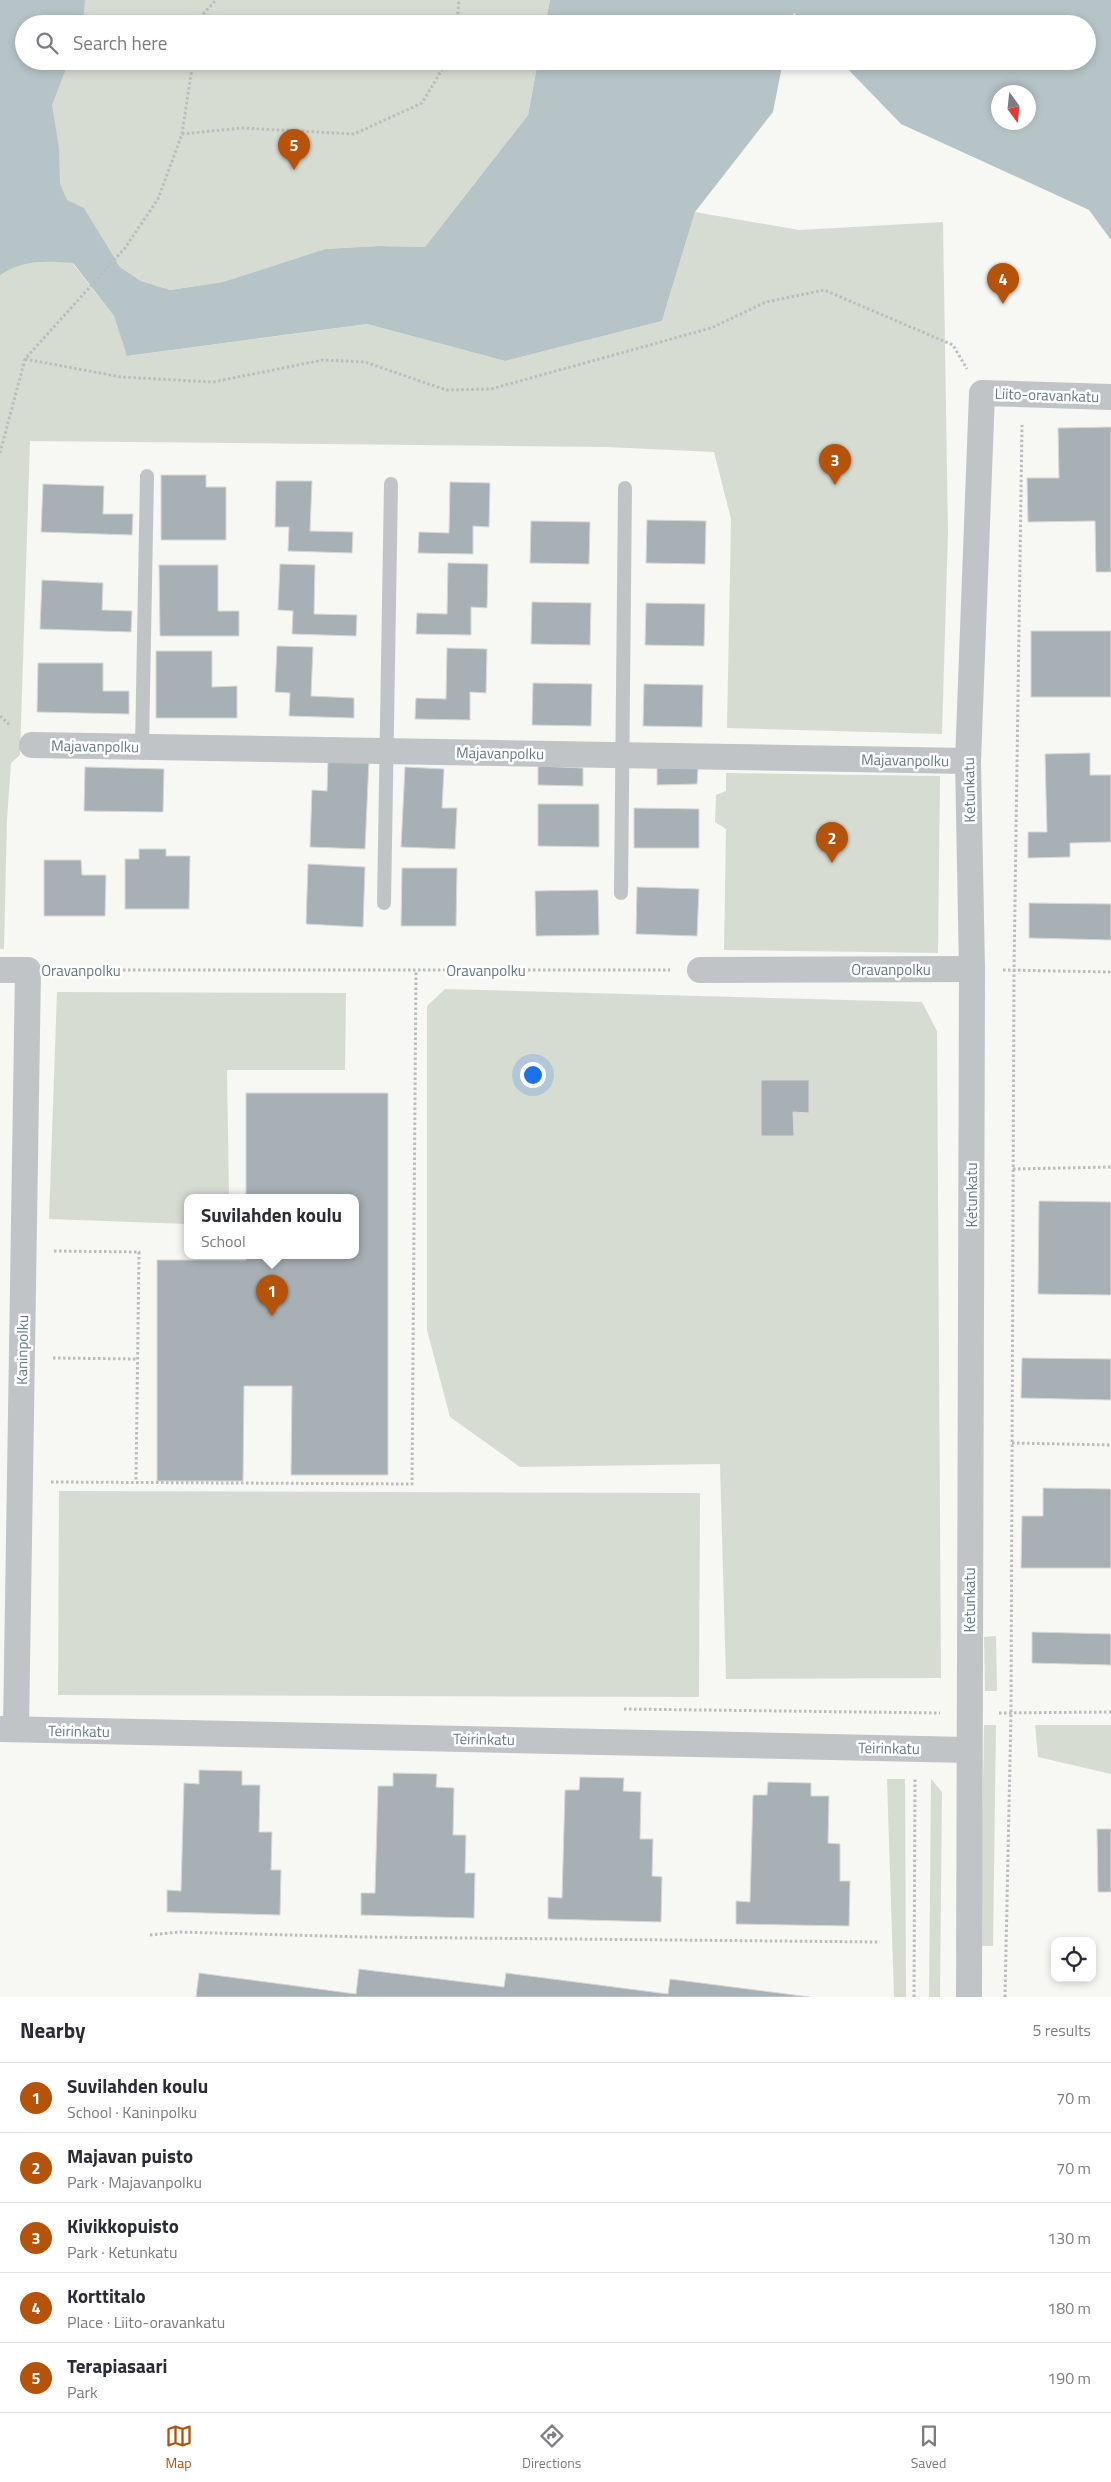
<!DOCTYPE html>
<meta charset="utf-8">
<style>
:root{--surface:#fff;--page:#f2f2f3;--text:#2b2b33;--muted:#7c7c81;--line:#e1e1e2;--accent:#b45309}
body{margin:0;font-family:"Titillium Web",sans-serif;background:var(--page);color:var(--text)}
.controls{position:absolute;right:15px;bottom:15px;display:grid;overflow:hidden;border-radius:10px;box-shadow:0 2px 8px #0003}
.controls button{width:45px;height:45px;display:grid;place-items:center;padding:0;border:0;border-bottom:1px solid var(--line);background:var(--surface);color:var(--text);font:25px sans-serif}
.compass{position:absolute;left:991px;top:85px;width:45px;height:45px;border-radius:50%;background:var(--surface);box-shadow:0 2px 8px #0003;rotate:165deg}
.you{position:absolute;left:532px;top:1074px;width:18px;height:18px;margin:-12px;border:4px solid #fff;border-radius:50%;background:#1a73e8;box-shadow:0 0 0 8px #1a73e833}
.badge{display:grid;place-items:center;width:32px;height:32px;border-radius:50%;background:var(--accent);color:#fff;font-size:16px;font-weight:700}
.pin{position:absolute;translate:-50% -41px;filter:drop-shadow(0 1px 2px #0008)}
.pin::after{content:'';position:absolute;top:26px;width:18px;height:15px;background:inherit;clip-path:polygon(0 0,100% 0,50% 100%)}
.popup{position:absolute;left:184px;top:1194px;width:175px;height:65px;box-sizing:border-box;display:grid;place-content:center;border-radius:10px;background:var(--surface);filter:drop-shadow(0 1px 4px #0005);font-size:16px;white-space:nowrap;color:var(--muted)}
.popup b{font-size:19px;color:var(--text)}
.popup::after{content:'';position:absolute;left:50%;top:100%;margin-left:-10px;border:10px solid transparent;border-top-color:var(--surface)}
.list{margin:0;padding:0;list-style:none}
h2{display:flex;justify-content:space-between;align-items:center;height:65px;margin:0;padding:0 20px;font-size:21px}
h2 small{font-size:16px;font-weight:400;color:var(--muted)}
.list li{display:grid;grid-template-columns:32px 1fr auto;gap:15px;align-items:center;box-sizing:border-box;height:70px;padding:0 20px;border-top:1px solid var(--line)}
.list b{display:block;font-size:19px;white-space:nowrap}
.list p{margin:0;font-size:16px;white-space:nowrap;color:var(--muted)}
.list em{font-size:16px;font-style:normal;color:var(--muted)}
.icon{flex:none;width:28px;height:28px;fill:none;stroke:currentColor;stroke-width:2;stroke-linecap:round;stroke-linejoin:round}
.map{position:relative;flex:none;width:1111px;height:1997px;overflow:hidden}
.search{position:absolute;background:var(--surface);box-shadow:0 2px 8px #0003;left:15px;right:15px;top:15px;height:55px;display:flex;align-items:center;gap:12px;box-sizing:border-box;padding:0 18px;border-radius:28px;color:var(--muted);font-size:19px}
.sheet{height:415px;background:var(--surface)}
nav{display:flex;justify-content:space-around;align-items:center;box-sizing:border-box;height:70px;border-top:1px solid var(--line);background:var(--surface);font-size:14px;color:var(--muted)}
nav a{display:grid;justify-items:center;gap:2px}
nav .on{color:var(--accent)}
.map>svg:first-child{display:block}
.green{fill:#d7dcd3}
.water{fill:#b7c4c7;fill-rule:evenodd}
.building{fill:#a7b0b5;stroke:#d8d8d6}
.lines{fill:none;stroke-linecap:round;stroke-linejoin:round}
.path{stroke:#babdbf;stroke-width:3;stroke-dasharray:2.5 2.5;stroke-linecap:butt}
.lane{stroke:#c0c4c7;stroke-width:14}
.street{stroke:#c0c4c7;stroke-width:26}
.labels{text-anchor:middle;dominant-baseline:central;stroke-width:5;stroke-linejoin:round;paint-order:stroke}
.street-label{font-size:15px;fill:#677984;stroke:#fff}
</style>
<div class="map">
<svg width="1111" height="1997" viewBox="0 0 1111 1997">
<rect width="100%" height="100%" fill="#f7f7f4"/>
<!-- green -->
<g class="green">
<polygon points="0,0 550,0 545,24 24,24 24,61 538,61 528,115 425,247 378,246 325,249 223,282 170,290 141,281 120,267 94,226 73,264 114,316 128,356 367,324 505,361 662,321 695,212 799,230 943,222 948,532 942,734 727,728 731,519 714,452 607,447 30,441 20,755 11,763 7,819 4,949 0,949"/>
<polygon points="726,773 940,776 938,953 724,950 726,829 715,822 716,795 726,791"/>
<polygon points="445,989 922,1002 937,1031 941,1678 726,1679 720,1464 520,1467 450,1417 427,1330 427,1006"/>
<polygon points="57,992 346,993 345,1070 227,1070 229,1197 188,1197 188,1224 49,1219"/>
<polygon points="59,1491 700,1493 699,1697 58,1695"/>
<polygon points="996,1636 997,1691 985,1691 984,1637"/>
<polygon points="984,1725 996,1725 993,1946 980,1946"/>
<polygon points="1035,1725 1111,1725 1111,1774 1038,1757"/>
<polygon points="887,1779 905,1779 906,1997 894,1997"/>
<polygon points="931,1779 942,1792 940,1997 929,1997"/>
</g>
<!-- water -->
<g class="water">
<path d="M0,0h85l-2,24h-59v37h45l-17,44 7,43 1,36 7,16 17,8 36,59 21,14 29,9 53,-8 102,-33 53,-3 47,1 103,-132 10,-54h245l-10,51 -78,100 -33,109 -157,40 -138,-37 -240,32 -13,-40 -41,-53c-28,-2 -49,-4 -73,12z"/>
<path d="M550,0h561v240l-22,-30 -188,-86 -61,-63h247v-37h-283l-10,-11 -3,11h-246zM998,92h30v30h-30z"/>
</g>
<!-- building -->
<g class="building">
<polygon points="1111,427 1111,572 1096,572 1095,521 1028,522 1027,478 1059,478 1058,428"/>
<polygon points="161,475 206,475 206,487 226,487 226,540 161,540"/>
<polygon points="276,481 312,481 310,531 353,532 352,553 288,551 289,527 275,527"/>
<polygon points="450,482 490,483 489,527 473,526 473,554 418,553 419,532 449,533"/>
<polygon points="43,484 104,486 103,514 133,514 132,535 41,532"/>
<polygon points="647,520 706,521 705,564 646,563"/>
<polygon points="531,521 590,522 589,564 530,563"/>
<polygon points="448,563 488,564 487,608 471,607 471,635 416,634 417,613 447,614"/>
<polygon points="280,564 315,565 314,614 357,615 356,636 292,634 293,611 278,610"/>
<polygon points="159,565 218,565 218,611 239,611 239,636 160,636"/>
<polygon points="42,580 103,583 102,610 132,611 131,632 40,629"/>
<polygon points="532,602 591,603 590,645 531,644"/>
<polygon points="646,603 705,604 704,646 645,645"/>
<rect x="1031" y="631" width="80" height="66"/>
<polygon points="277,646 313,647 311,696 354,698 354,718 289,716 290,693 275,692"/>
<polygon points="447,648 487,649 486,693 470,692 470,720 415,719 416,698 446,699"/>
<polygon points="156,651 212,651 212,687 237,686 237,718 156,718"/>
<polygon points="38,663 103,663 103,691 129,691 129,714 37,712"/>
<polygon points="533,683 592,684 591,726 532,725"/>
<polygon points="644,684 703,685 702,727 643,726"/>
<polygon points="1090,753 1090,775 1111,775 1111,842 1070,843 1070,857 1028,858 1028,832 1047,832 1045,754"/>
<polygon points="328,759 369,760 365,849 310,847 312,790 327,791"/>
<polygon points="538,766 583,768 583,786 538,785"/>
<polygon points="85,767 164,769 163,812 84,811"/>
<polygon points="405,767 444,769 442,808 457,808 455,849 401,847"/>
<polygon points="657,768 698,768 697,784 657,785"/>
<polygon points="538,804 599,804 599,847 538,846"/>
<polygon points="634,808 699,809 699,848 634,848"/>
<polygon points="139,849 166,849 166,856 190,856 189,909 125,909 125,859 139,859"/>
<polygon points="44,860 81,860 82,875 106,875 105,916 44,916"/>
<polygon points="308,864 365,867 363,927 306,924"/>
<polygon points="402,868 457,868 456,926 401,926"/>
<polygon points="637,887 699,889 697,936 636,934"/>
<polygon points="598,890 599,935 536,936 535,891"/>
<polygon points="1029,903 1111,904 1111,940 1029,938"/>
<polygon points="761,1080 809,1080 809,1113 793,1112 794,1136 761,1136"/>
<polygon points="246,1093 388,1093 388,1475 291,1475 292,1386 244,1386 243,1481 157,1481 157,1260 246,1260 246,1255 356,1255 356,1197 246,1197"/>
<polygon points="1039,1201 1111,1202 1111,1295 1038,1294"/>
<polygon points="1022,1358 1111,1359 1111,1400 1021,1398"/>
<polygon points="1043,1488 1111,1489 1111,1568 1021,1568 1022,1516 1043,1516"/>
<polygon points="1032,1632 1111,1634 1111,1665 1032,1663"/>
<polygon points="199,1770 242,1771 242,1785 260,1785 259,1832 272,1832 271,1870 281,1870 280,1915 167,1912 167,1890 181,1891 184,1783 199,1784"/>
<polygon points="393,1773 437,1774 436,1787 454,1788 453,1835 466,1835 465,1873 475,1873 474,1918 361,1915 361,1893 375,1893 378,1786 393,1786"/>
<polygon points="580,1777 624,1778 623,1791 641,1792 640,1839 653,1839 652,1876 662,1877 661,1922 548,1919 548,1897 562,1898 565,1790 579,1790"/>
<polygon points="768,1782 811,1783 811,1796 829,1796 828,1843 840,1844 840,1881 850,1881 849,1926 736,1924 736,1901 750,1902 753,1795 767,1795"/>
<polygon points="1097,1829 1111,1829 1111,1892 1098,1892"/>
<polygon points="359,1969 504,1987 506,1973 668,1994 670,1979 810,1997 196,1997 199,1973 356,1994"/>
</g>
<g class="lines">
<!-- path -->
<g class="path">
<polyline points="201,24 204,13 216,0"/>
<polyline points="457,24 459,0"/>
<polyline points="182,134 243,128 354,134 422,103 447,61"/>
<polyline points="25,359 121,377 213,382 323,360 365,362 446,390 491,389 711,328 766,302 824,290 953,345 967,369"/>
<polyline points="0,453 25,359 125,248 158,199 182,134 193,61"/>
<polyline points="0,716 11,726"/>
<polyline points="58,970 670,970"/>
<polyline points="1003,970 1111,972"/>
<polyline points="1013,1169 1111,1167"/>
<polyline points="54,1251 139,1252 136,1482"/>
<polyline points="53,1358 137,1359"/>
<polyline points="1012,1443 1111,1445"/>
<polyline points="51,1482 412,1484 416,970"/>
<polyline points="624,1709 940,1713"/>
<polyline points="999,1713 1111,1712"/>
<polyline points="150,1935 179,1932 362,1937 880,1942"/>
<polyline points="914,1997 915,1779"/>
<polyline points="1005,1997 1011,1713 1014,970 1022,425"/>
</g>
<!-- lane -->
<g class="lane">
<polyline points="142,747 147,476"/>
<polyline points="621,893 625,488"/>
<polyline points="384,903 391,484"/>
</g>
<!-- street -->
<g class="street">
<polyline points="32,745 968,761"/>
<polyline points="0,970 28,970 16,1729"/>
<polyline points="700,970 972,969"/>
<polyline points="0,1729 968,1750"/>
<polyline points="969,1997 972,969 968,761 982,393 1111,397"/>
</g>
</g>
<g class="labels">
<!-- street labels -->
<g class="street-label">
<text transform="translate(1047 395) rotate(2)">Liito-oravankatu</text>
<text transform="translate(95 746) rotate(1)">Majavanpolku</text>
<text transform="translate(500 753) rotate(1)">Majavanpolku</text>
<text transform="translate(905 760) rotate(1)">Majavanpolku</text>
<text transform="translate(969 790) rotate(-91)">Ketunkatu</text>
<text x="891" y="969">Oravanpolku</text>
<text x="81" y="970">Oravanpolku</text>
<text x="486" y="970">Oravanpolku</text>
<text transform="translate(971 1195) rotate(-90)">Ketunkatu</text>
<text transform="translate(22 1350) rotate(-89)">Kaninpolku</text>
<text transform="translate(969 1600) rotate(-90)">Ketunkatu</text>
<text transform="translate(79 1731) rotate(1)">Teirinkatu</text>
<text transform="translate(484 1739) rotate(1)">Teirinkatu</text>
<text transform="translate(889 1748) rotate(1)">Teirinkatu</text>
</g>
</g>
</svg>
<div class="controls">
<button><svg class="icon" aria-label="locate" viewBox="0 0 24 24"><circle cx="12" cy="12" r="6"/><path d="M12 2v4M12 18v4M2 12h4M18 12h4"/></svg></button>
</div>
<svg class="compass" viewBox="-18 -18 36 36"><path d="M0-13l5 13h-10z" fill="#e53935"/><path d="M0 13l5-13h-10z" fill="#7c7c81"/></svg>
<div class="you"></div>
<div class="pin badge" style="left:272px;top:1316px">1</div>
<div class="popup"><b>Suvilahden koulu</b>School</div>
<div class="pin badge" style="left:832px;top:863px">2</div>
<div class="pin badge" style="left:835px;top:485px">3</div>
<div class="pin badge" style="left:1003px;top:304px">4</div>
<div class="pin badge" style="left:294px;top:170px">5</div>
<div class="search"><svg class="icon" aria-label="search" viewBox="0 0 24 24"><circle cx="10" cy="10" r="6"/><path d="M15 15l6 6"/></svg>Search here</div>
</div>
<section class="sheet">
<h2>Nearby<small>5 results</small></h2>
<ul class="list">
<li><span class="badge">1</span><div><b>Suvilahden koulu</b><p>School · Kaninpolku</p></div><em>70 m</em></li>
<li><span class="badge">2</span><div><b>Majavan puisto</b><p>Park · Majavanpolku</p></div><em>70 m</em></li>
<li><span class="badge">3</span><div><b>Kivikkopuisto</b><p>Park · Ketunkatu</p></div><em>130 m</em></li>
<li><span class="badge">4</span><div><b>Korttitalo</b><p>Place · Liito-oravankatu</p></div><em>180 m</em></li>
<li><span class="badge">5</span><div><b>Terapiasaari</b><p>Park</p></div><em>190 m</em></li>
</ul>
</section>
<nav>
<a class="on"><svg class="icon" aria-label="map" viewBox="0 0 24 24"><path d="M3 6l6-2 6 2 6-2v14l-6 2-6-2-6 2zM9 4v14M15 6v14"/></svg>Map</a>
<a><svg class="icon" aria-label="directions" viewBox="0 0 24 24"><path d="M12 3l9 9-9 9-9-9zM9 14v-3h6M13 9l2 2-2 2"/></svg>Directions</a>
<a><svg class="icon" aria-label="saved" viewBox="0 0 24 24"><path d="M7 4h10v16l-5-4-5 4z"/></svg>Saved</a>
</nav>
